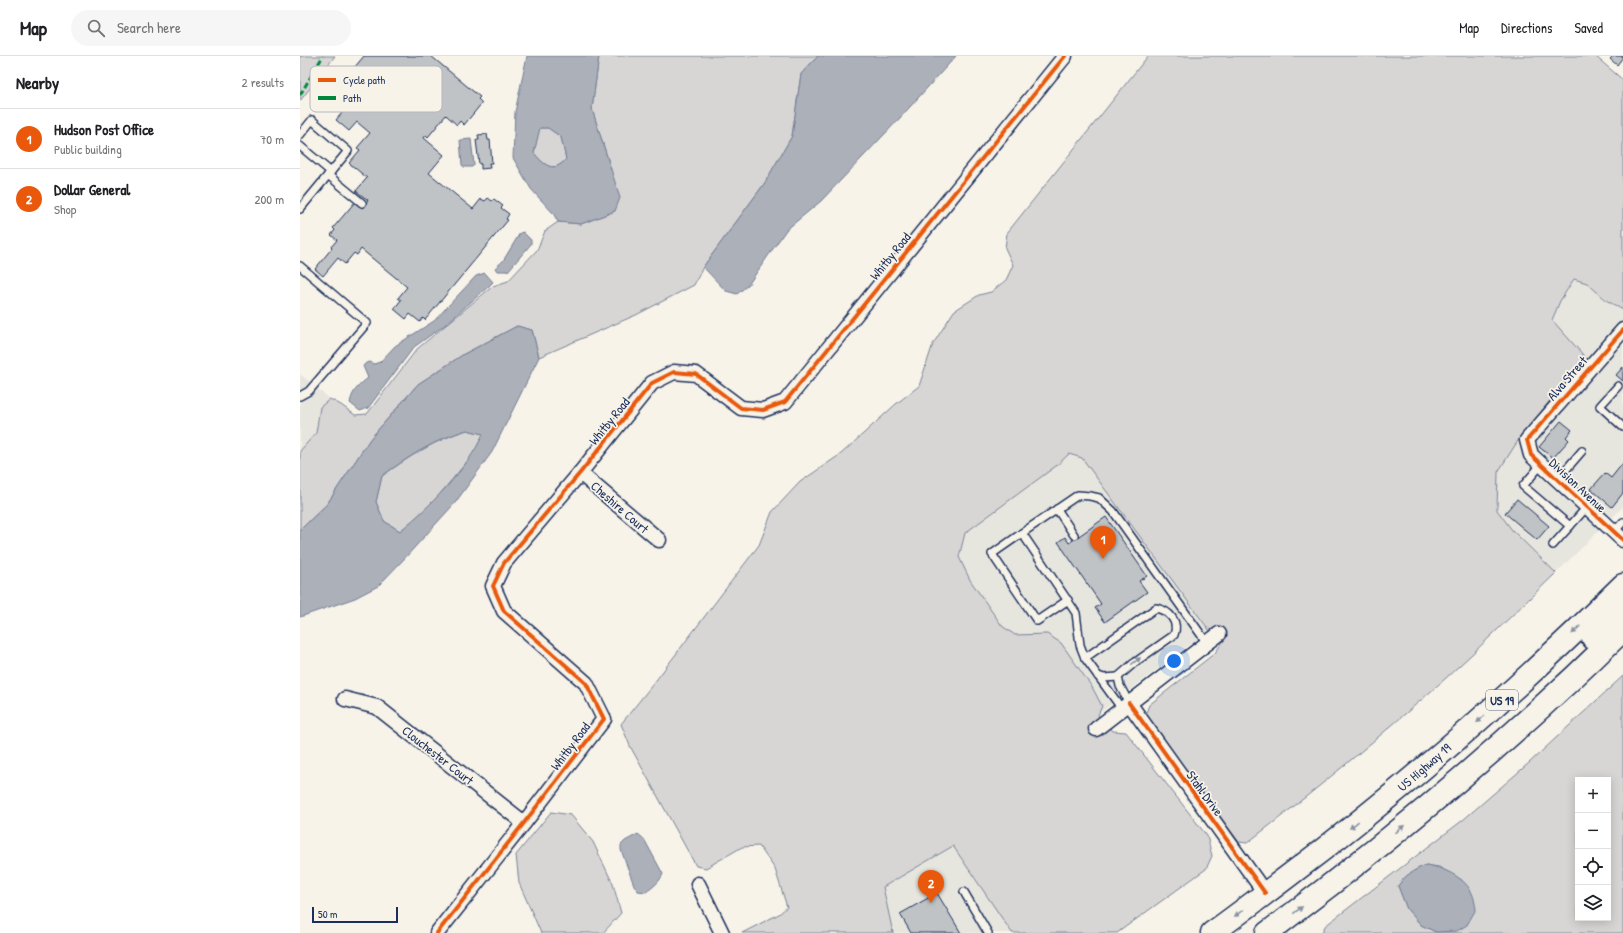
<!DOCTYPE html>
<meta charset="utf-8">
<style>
:root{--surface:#fff;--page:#f6f6f6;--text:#202124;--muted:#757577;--line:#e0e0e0;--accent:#ea580c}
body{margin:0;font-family:"Patrick Hand",sans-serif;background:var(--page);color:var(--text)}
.controls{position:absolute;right:12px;bottom:12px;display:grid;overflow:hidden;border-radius:0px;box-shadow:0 2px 10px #0003}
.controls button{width:36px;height:36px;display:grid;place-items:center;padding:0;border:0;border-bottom:1px solid var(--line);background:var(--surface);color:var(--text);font:20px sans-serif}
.scale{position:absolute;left:12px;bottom:10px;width:86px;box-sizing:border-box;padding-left:4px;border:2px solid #1b2f5e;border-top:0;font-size:11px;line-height:14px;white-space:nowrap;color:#1b2f5e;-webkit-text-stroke:3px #f7f3e8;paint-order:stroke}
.you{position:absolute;left:874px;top:605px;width:14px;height:14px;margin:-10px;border:3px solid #fff;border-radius:50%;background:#1a73e8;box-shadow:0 0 0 6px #1a73e833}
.badge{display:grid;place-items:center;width:26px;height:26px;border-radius:50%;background:var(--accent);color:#fff;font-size:13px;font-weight:700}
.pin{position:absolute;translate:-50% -33px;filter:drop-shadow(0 1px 2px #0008)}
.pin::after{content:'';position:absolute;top:21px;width:14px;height:12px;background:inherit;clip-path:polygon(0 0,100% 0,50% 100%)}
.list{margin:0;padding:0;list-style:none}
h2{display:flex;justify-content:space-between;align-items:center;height:52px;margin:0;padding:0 16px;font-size:17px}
h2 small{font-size:13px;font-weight:400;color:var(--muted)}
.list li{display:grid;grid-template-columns:26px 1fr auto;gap:12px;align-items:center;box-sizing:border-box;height:60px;padding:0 16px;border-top:1px solid var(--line)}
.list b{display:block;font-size:15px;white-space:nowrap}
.list p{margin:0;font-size:13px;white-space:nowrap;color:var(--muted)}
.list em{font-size:13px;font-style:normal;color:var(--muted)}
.icon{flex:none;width:22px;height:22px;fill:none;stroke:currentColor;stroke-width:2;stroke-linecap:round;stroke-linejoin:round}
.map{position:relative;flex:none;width:1323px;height:877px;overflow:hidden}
header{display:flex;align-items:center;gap:24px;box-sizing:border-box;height:56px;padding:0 20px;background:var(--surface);border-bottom:1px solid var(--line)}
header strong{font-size:19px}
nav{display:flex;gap:22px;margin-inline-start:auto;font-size:14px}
.search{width:280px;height:36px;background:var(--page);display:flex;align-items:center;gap:10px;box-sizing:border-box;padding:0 14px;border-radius:22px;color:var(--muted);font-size:15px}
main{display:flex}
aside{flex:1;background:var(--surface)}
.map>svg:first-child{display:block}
.built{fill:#e6e5de}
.green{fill:#d7d6d4;stroke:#798299;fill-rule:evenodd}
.water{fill:#acb0b9;stroke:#727c95;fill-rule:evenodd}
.building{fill:#c0c3c5;stroke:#1b2f5e}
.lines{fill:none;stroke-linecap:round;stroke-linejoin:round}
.service-casing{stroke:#1b2f5e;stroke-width:10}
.minor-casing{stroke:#1b2f5e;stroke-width:17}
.trunk-casing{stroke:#1b2f5e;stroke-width:25}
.service{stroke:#f7f3e8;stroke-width:7}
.minor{stroke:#f7f3e8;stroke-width:14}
.trunk{stroke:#f7f3e8;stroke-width:22}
.quiet{stroke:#00873e;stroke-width:3;stroke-dasharray:6 3;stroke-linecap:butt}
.cycleway-casing{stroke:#f7f3e8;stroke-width:6}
.cycleway{stroke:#e8590c;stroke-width:4}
.oneway{fill:#8991a3}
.labels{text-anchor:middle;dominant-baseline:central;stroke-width:3.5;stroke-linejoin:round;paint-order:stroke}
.shield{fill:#f7f3e8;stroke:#5d6a87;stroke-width:1}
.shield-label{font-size:12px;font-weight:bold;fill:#1b2f5e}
.street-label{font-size:13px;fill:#1b2f5e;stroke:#f7f3e8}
.key{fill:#f7f3e8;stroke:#b5b8bf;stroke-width:1}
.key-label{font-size:11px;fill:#1b2f5e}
</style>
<header>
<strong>Map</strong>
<div class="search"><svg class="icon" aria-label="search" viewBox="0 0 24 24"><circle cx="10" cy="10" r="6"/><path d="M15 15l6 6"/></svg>Search here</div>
<nav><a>Map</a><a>Directions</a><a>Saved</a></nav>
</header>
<main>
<aside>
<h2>Nearby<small>2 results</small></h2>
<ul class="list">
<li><span class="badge">1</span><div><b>Hudson Post Office</b><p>Public building</p></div><em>70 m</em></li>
<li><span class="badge">2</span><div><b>Dollar General</b><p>Shop</p></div><em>200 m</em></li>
</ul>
</aside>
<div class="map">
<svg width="1323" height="877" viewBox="0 0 1323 877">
<rect width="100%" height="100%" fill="#f7f3e8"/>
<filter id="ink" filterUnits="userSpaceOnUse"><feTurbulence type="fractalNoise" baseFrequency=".025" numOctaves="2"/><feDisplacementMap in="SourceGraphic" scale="8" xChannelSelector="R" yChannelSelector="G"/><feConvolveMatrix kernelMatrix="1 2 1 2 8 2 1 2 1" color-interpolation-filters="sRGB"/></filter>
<g filter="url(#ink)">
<!-- built -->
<g class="built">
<polygon points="1275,223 1287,227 1306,244 1323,254 1323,451 1256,517 1212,474 1197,454 1198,416 1219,383 1284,301 1252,264 1260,245"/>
<polygon points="0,318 30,343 20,351 16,377 0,395"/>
<polygon points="769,398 782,402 909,574 798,658 729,579 715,579 702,570 670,524 659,501 665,477 756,410"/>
<polygon points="653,790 712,877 593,877 583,831"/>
</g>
<!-- green -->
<g class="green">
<polygon points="0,0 35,0 0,45"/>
<polygon points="299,0 518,0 501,18 492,80 464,128 403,211 394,229 336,259 239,301 232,274 217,270 164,298 118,328 70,383 27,448 0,474 0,395 16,377 20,351 30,343 41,349 55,359 67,358 117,293 193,230 208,225 237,194 245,175 258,166 281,168 315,155 310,110 292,53"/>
<path d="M848,0h447l28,24v230l-17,-10 -19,-17 -13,-4 -14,22 -8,19 33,37 -66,82 -21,33 -1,38 15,20 44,43c-37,35 -72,71 -110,105 -64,57 -131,113 -199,165l-8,-1 -90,-122 -3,-7 3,-8 66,-52 12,-17 -1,-4 -17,-2 -127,-172 -13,-4 -13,12 -91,67 -6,24 11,23 32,46 13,9 32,-1 14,9 31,44 10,19 -4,9 15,16 13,1 81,104 5,20 -6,13 -89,64h-105l-59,-87 -70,41 10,46h-151l37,-19 8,-7 -12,-38 -16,-23 -17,1 -36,21 -10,-2 -66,-120 -9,-22 36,-45 102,-134 13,-33 28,-30 41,-28 55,-50 23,-18 14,-42 21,-33 25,-16 12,-3 15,-12 7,-15 -8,-17 2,-15z"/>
<path d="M239,72h9l13,9 5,22c-13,15 -22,6 -32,-6z"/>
<path d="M167,374l16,4 -8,18 -46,55 -29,24 -16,-10 -8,-19 6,-26c27,-19 53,-36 85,-46z"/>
<path d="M1323,620v257h-301l3,-7 138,-106 66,-57zM1278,724h30v138h-30zM1126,809l13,2 23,13 -26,52 -15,-7 -14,-16 -9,-23c7,-11 16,-16 28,-21z"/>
<polygon points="251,756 271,759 293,786 313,828 321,857 303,877 241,877 219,827 216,799"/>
</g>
<!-- water -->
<g class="water">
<path d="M227,0h72l-7,53 28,89 -5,13 -34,13 -23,-2 -5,-9 -22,-24 -18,-31 2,-46zM240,72h8l13,9 5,22c-12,15 -22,6 -32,-6z"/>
<polygon points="518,0 656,0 599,63 521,145 486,174 448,229 437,238 426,235 403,211 464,128 492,80 501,18"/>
<polygon points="171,83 174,109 172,111 164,111 162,109 160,84"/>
<polygon points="223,176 231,184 231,188 208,215 197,215 195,212 203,205 220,177"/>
<path d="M185,217l8,9 -4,4 -43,38 -32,23 -46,61 -8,3 -10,-8c2,-12 9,-18 18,-25l-5,-12 3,-3 4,-1 4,2 6,-2 15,-16 39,-25 42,-45z"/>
<path d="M217,270l15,4 7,27 -47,95 -37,51 -51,56 -26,27 -23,12 -55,19v-87l27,-26 43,-65 48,-55 46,-30zM167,374l16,4c-15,35 -54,73 -83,97l-16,-10 -8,-19 6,-26c26,-19 54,-37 85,-46z"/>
<path d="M338,778l6,5 19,35c-4,9 -10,13 -17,18l-8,-1 -4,-6 -13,-35v-5l4,-4z"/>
<path d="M1126,809c15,2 37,11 45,26 3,5 4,13 5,18l-9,16 -10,6 -21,1 -15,-7 -14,-16 -9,-23c7,-11 16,-16 28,-21z"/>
</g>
<!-- building -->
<g class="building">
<polygon points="64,0 131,0 180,41 178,43 182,47 164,69 160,65 157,69 146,59 128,81 126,79 124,82 144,99 129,117 173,153 181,143 185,145 188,142 192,145 194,143 203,150 201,152 209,158 206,163 208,164 125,264 123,262 120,266 110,258 106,263 94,253 101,244 98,242 107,231 61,193 57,199 54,197 45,208 38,202 23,220 15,213 32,192 31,191 37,184 31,179 35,174 33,172 55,146 62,152 68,144 56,135 67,122 49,107 60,94 57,92 70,77 57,66 49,75 36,64 46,52 33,41 36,38 34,36"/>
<polygon points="1313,0 1323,0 1323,1 1317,9 1310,3"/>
<polygon points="187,78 188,84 190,84 192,107 189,107 190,112 181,113 181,108 179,108 176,84 179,84 178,79"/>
<polygon points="1323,311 1323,325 1316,319"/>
<polygon points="1261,365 1272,374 1266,381 1269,384 1253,402 1239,391"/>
<polygon points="1323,407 1323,437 1312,451 1291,433 1305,417 1311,422"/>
<polygon points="1217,443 1249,470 1237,484 1205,457"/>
<polygon points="806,461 847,520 839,525 847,536 805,566 795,552 801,548 758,486 765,481 769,487"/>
<polygon points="637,837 661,877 611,877 600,858"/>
</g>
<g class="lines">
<defs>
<g id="service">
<polyline points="0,79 12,64 48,95 0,153"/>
<polyline points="0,90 31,116"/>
<polyline points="28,119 62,147"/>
<polyline points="0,210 67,267 9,335 0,340"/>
<polyline points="1318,330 1300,350 1323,371"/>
<polyline points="1241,409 1223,430 1270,470"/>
<polyline points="1257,424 1282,395"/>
<polyline points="757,453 774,479"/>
<polyline points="1314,476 1323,466"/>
<polyline points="722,477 692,498 737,565 768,544"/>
<polyline points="1253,489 1287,451"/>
<path d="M785,602l71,-50c14,3 23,14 18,27l-40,28 -16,14 2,9 9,17"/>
<polyline points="798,620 804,622 818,621"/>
<polyline points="822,653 785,602 780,589 776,557 722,477 778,439 790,440 799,442 813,455 907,587"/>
<polyline points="664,836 688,877"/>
</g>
<g id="minor">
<polyline points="1323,274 1227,384 1231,399 1323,484"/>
<polyline points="280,417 359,484"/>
<polyline points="45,643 77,651 224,767"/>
<polyline points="829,647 965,837"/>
<polyline points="796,673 919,578"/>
<polyline points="398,828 422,877"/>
<polyline points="137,877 224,767 304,663 286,627 204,555 193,530 204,507 280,417 352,327 374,316 396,318 441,352 463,354 485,346 765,0"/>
</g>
<g id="trunk">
<polyline points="1293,582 1323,553"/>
<path d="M912,877c25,-18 50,-37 75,-56 119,-89 231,-188 336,-292"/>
<path d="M967,877c125,-93 245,-194 356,-303"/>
</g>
</defs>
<!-- service casing -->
<use href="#service" class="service-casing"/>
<!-- minor casing -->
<use href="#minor" class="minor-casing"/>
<!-- trunk casing -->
<use href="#trunk" class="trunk-casing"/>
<!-- service -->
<use href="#service" class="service"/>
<!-- minor -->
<use href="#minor" class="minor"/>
<!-- trunk -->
<use href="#trunk" class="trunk"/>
<!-- quiet -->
<polyline class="quiet" points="0,39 23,0"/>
<defs>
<g id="cycleway">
<polyline points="1323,274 1227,384 1231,399 1323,484"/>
<polyline points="829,647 965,837"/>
<polyline points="137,877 224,767 304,663 286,627 204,555 193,530 204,507 280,417 352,327 374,316 396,318 441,352 463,354 485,346 765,0"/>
</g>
</defs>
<!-- cycleway casing -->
<use href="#cycleway" class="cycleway-casing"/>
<!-- cycleway -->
<use href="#cycleway" class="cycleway"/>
</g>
<!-- one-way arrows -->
<defs><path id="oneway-solid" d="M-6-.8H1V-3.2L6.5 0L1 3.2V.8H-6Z"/></defs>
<g class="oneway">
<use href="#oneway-solid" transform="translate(1276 574) rotate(136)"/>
<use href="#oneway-solid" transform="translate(836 605) rotate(-36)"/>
<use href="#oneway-solid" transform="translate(1181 663) rotate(138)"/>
<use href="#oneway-solid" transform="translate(1054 769) rotate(141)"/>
<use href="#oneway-solid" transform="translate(1100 773) rotate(-40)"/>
<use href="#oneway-solid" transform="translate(998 854) rotate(-37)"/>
<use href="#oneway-solid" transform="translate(939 857) rotate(143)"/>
</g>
</g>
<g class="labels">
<!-- shield labels -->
<rect class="shield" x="1186" y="634" width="32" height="20" rx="3"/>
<g class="shield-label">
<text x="1202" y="644">US 19</text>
</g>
<!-- street labels -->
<g class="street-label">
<text transform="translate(590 200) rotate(-51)">Whitby Road</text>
<text transform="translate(1267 322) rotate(-49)">Alva Street</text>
<text transform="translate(309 365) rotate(-51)">Whitby Road</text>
<text transform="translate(1278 429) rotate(43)">Division Avenue</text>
<text transform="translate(320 451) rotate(41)">Cheshire Court</text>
<text transform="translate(270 690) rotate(-53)">Whitby Road</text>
<text transform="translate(138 699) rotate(38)">Clouchester Court</text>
<text transform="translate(1124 711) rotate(-41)">US Highway 19</text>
<text transform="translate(905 737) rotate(54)">Stahl Drive</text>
</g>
</g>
<!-- legend -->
<rect x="10" y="10" width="132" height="46" rx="6" class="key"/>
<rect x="18" y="22" width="18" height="4" fill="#e8590c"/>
<rect x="18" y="40" width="18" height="4" fill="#00873e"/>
<g class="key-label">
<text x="43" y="28">Cycle path</text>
<text x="43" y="46">Path</text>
</g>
</svg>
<div class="controls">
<button>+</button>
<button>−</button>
<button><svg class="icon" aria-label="locate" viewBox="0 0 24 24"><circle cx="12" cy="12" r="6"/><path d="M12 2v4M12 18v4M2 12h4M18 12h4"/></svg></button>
<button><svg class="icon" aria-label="layers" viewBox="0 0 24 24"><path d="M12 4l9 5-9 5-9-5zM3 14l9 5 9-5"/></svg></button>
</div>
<div class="scale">50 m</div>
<div class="you"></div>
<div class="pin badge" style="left:803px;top:503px">1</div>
<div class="pin badge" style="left:631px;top:847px">2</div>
</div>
</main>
